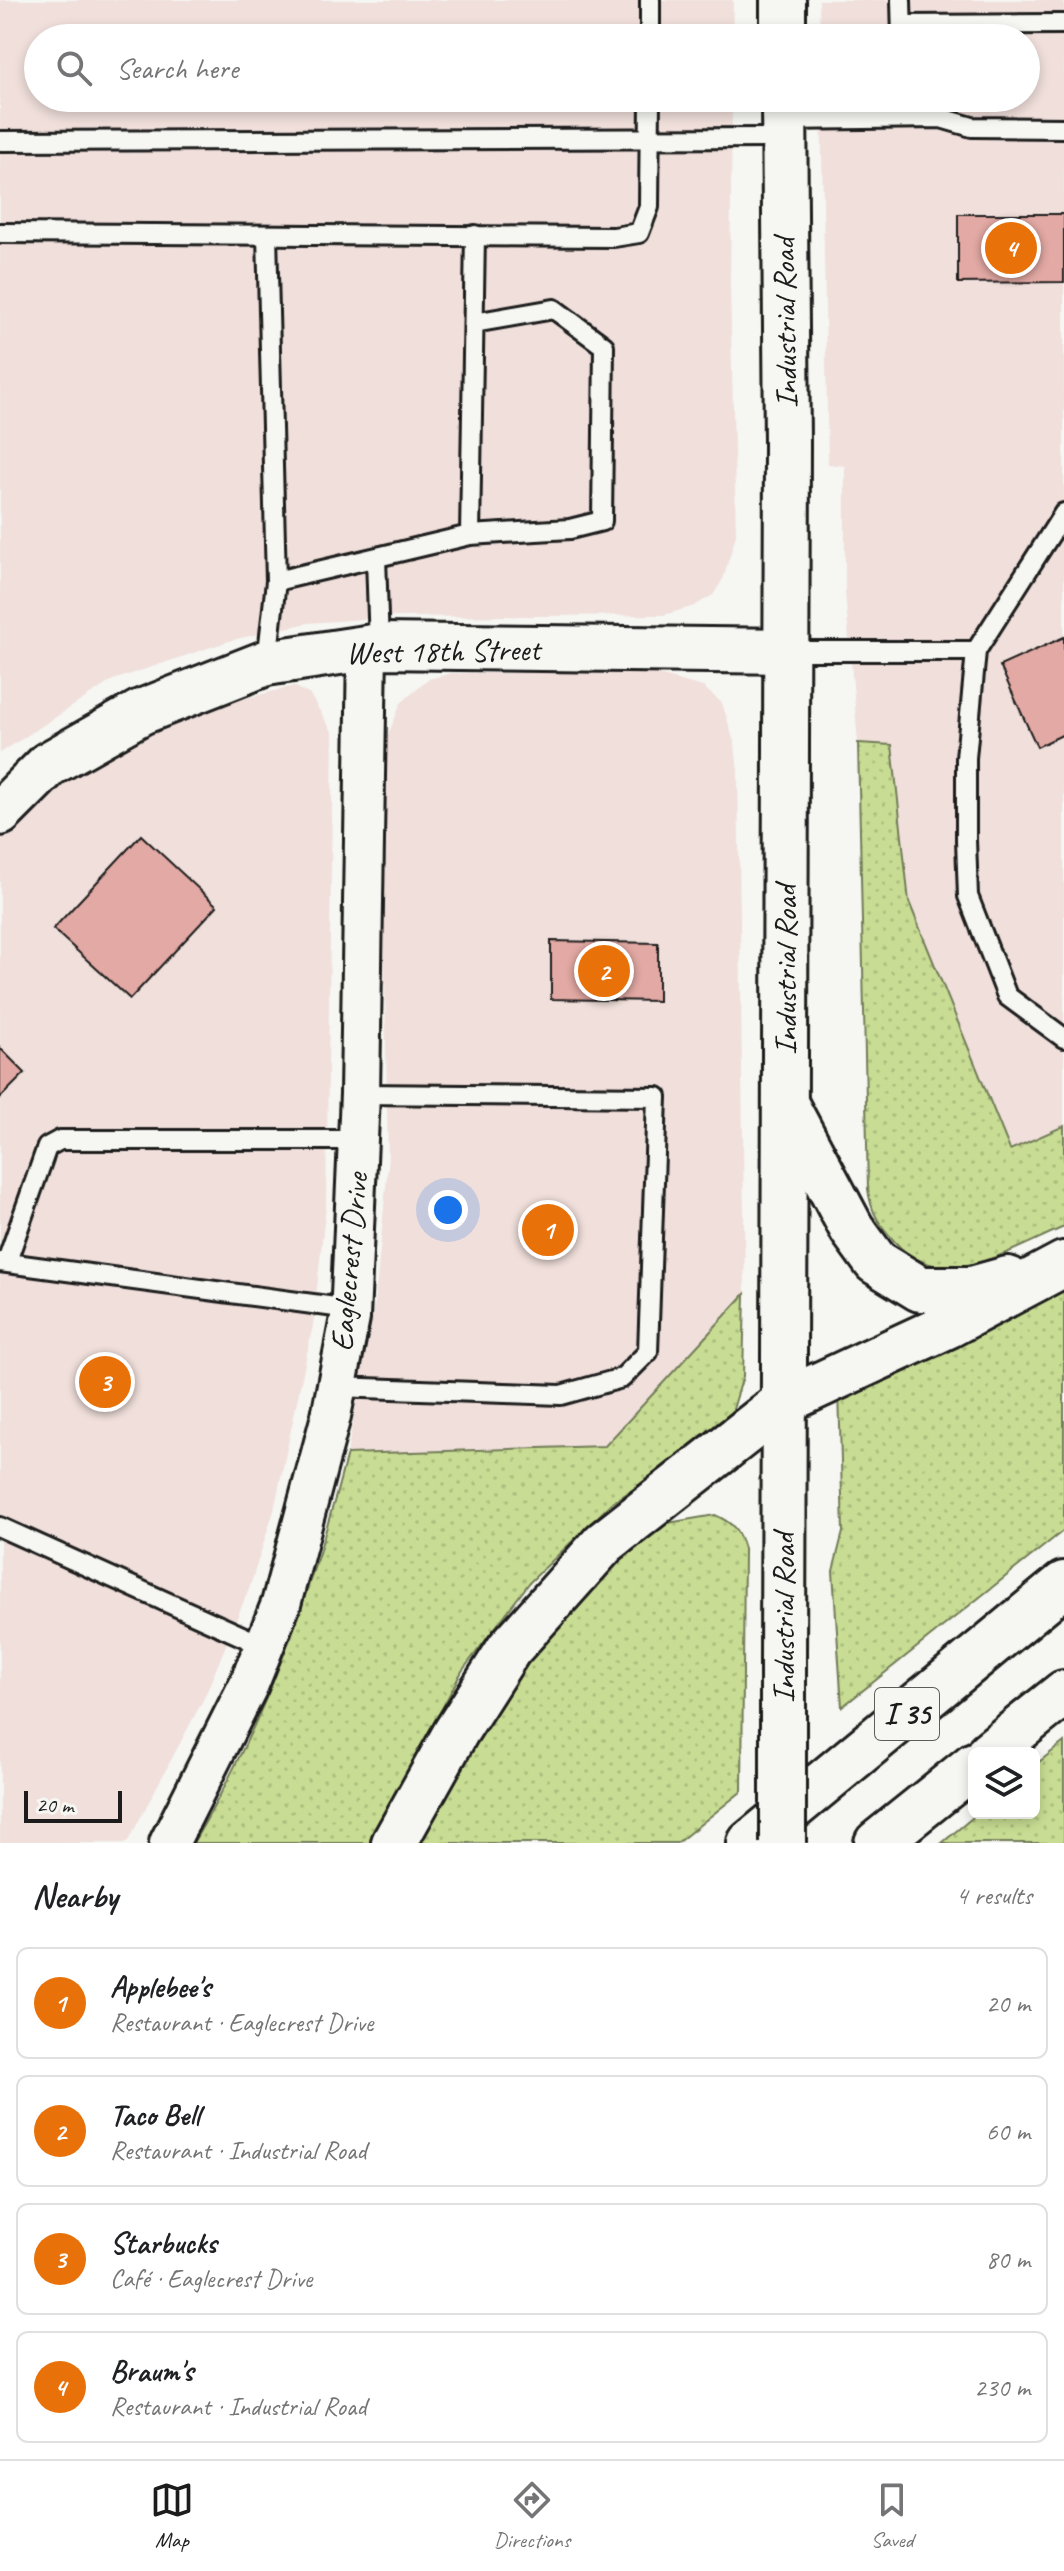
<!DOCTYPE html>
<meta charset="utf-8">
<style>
:root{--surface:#fff;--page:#f2f2f2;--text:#202124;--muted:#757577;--line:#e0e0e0;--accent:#1c1c1c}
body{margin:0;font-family:Caveat,sans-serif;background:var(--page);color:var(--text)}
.controls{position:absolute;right:24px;bottom:24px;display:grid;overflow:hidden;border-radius:12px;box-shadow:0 4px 12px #0003}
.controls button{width:72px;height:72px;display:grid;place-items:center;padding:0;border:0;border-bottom:2px solid var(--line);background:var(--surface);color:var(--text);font:40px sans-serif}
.scale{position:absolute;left:24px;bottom:20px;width:98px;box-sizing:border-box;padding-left:8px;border:4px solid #1c1c1c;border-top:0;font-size:22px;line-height:28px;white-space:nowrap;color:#1c1c1c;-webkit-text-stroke:6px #f6f6f2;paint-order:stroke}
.you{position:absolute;left:448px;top:1210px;width:28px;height:28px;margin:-20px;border:6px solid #fff;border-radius:50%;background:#1a73e8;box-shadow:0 0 0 12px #1a73e833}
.badge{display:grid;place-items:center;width:52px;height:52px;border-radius:50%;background:var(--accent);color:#fff;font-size:26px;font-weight:700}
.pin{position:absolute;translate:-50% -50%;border:4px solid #fff;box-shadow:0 2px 8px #0006}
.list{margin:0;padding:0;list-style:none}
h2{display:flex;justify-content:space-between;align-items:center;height:104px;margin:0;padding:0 32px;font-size:34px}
h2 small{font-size:26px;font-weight:400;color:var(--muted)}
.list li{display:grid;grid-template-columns:52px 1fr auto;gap:24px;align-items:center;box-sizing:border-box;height:112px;margin:0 16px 16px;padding:0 16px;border:2px solid var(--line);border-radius:12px}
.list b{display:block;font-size:30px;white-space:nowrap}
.list p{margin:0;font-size:26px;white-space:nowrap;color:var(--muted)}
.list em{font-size:26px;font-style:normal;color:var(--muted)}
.icon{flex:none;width:44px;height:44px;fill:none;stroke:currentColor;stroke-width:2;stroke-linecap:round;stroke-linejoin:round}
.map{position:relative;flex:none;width:1064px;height:1843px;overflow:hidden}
.search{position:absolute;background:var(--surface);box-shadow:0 4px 12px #0003;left:24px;right:24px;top:24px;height:88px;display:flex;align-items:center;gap:20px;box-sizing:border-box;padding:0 28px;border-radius:44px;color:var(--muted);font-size:30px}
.sheet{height:616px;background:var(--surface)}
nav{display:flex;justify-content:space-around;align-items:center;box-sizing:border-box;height:112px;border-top:2px solid var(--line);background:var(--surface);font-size:22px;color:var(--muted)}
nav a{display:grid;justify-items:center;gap:4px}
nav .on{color:var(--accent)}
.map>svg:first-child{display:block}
.built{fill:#f0dfdb}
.grass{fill:url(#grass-dots);stroke:#727c58;stroke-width:2}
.building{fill:#e3a9a4;stroke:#1c1c1c;stroke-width:2}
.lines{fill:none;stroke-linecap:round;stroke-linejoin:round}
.lane-casing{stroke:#1c1c1c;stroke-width:24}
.street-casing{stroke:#1c1c1c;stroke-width:44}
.secondary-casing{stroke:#1c1c1c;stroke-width:50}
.highway-casing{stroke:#1c1c1c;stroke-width:50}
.lane{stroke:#f6f6f2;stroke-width:18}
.street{stroke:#f6f6f2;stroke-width:38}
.secondary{stroke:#f6f6f2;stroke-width:44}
.highway{stroke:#f6f6f2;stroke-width:44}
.secondary-bridge-casing{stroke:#1c1c1c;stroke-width:50;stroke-linecap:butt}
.secondary-bridge{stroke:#f6f6f2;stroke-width:44}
.labels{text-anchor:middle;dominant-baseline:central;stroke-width:6;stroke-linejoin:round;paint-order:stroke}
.shield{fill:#f6f6f2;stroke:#5d5d5c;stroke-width:2}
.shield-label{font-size:30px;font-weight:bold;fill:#1c1c1c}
.street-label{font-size:32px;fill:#1c1c1c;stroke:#f6f6f2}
</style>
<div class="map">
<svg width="1064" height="1843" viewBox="0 0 1064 1843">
<defs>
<pattern id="grass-dots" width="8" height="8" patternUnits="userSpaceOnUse" patternTransform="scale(2)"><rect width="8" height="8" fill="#c8dd93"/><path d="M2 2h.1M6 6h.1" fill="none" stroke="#abbd7e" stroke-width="1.8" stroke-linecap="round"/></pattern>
</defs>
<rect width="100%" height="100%" fill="#f6f6f2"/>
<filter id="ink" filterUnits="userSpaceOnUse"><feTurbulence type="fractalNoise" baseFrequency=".0125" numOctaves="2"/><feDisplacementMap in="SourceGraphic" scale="16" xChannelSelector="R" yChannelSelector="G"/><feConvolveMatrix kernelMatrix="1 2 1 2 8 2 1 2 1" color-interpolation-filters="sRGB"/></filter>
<g filter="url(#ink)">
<!-- built -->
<g class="built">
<polygon points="0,0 733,0 732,38 38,38 38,98 732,98 730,286 736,535 723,579 713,595 694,606 664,615 391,617 308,623 232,640 113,680 0,753"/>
<polygon points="819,0 1064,0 1064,1126 1010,1151 909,902 892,746 858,743 845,592 845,466 828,464 821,98 1026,98 1026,38 820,38"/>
<polygon points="452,673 651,673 703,687 722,703 735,745 738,772 745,1294 605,1446 347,1454 375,1302 388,1166 381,752 401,703 429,679"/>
<polygon points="294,686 310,695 333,733 326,1204 313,1325 274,1510 250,1586 205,1696 127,1843 0,1843 0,838 37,800 85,763 207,708"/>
</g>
<!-- grass -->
<g class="grass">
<path d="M858,743l34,2 17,157 101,248 54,-24v101c-52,22 -122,68 -169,15 -16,-18 -24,-29 -27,-53z"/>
<polygon points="1064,1284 1064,1530 842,1707 833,1571 843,1532 839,1390"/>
<path d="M745,1294l-2,82 -12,40 -33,31 -86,56 -82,79 -68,89 -92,172h-177c72,-121 119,-253 154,-389l258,-8z"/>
<path d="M715,1515c18,8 24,15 29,34l-2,242 -65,52h-262l92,-163 91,-106 64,-50z"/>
<polygon points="1064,1742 1064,1843 942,1843 978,1813 1034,1813 1034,1766"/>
</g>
<!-- building -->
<g class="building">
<polygon points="958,214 1064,214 1064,282 958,283"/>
<polygon points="1064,637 1064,734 1037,747 1000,666"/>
<polygon points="141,835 217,906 130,999 53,929"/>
<polygon points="551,941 658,943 658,1001 551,999"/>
<polygon points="0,1048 25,1073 0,1098"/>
</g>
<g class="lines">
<defs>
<g id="lane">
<polyline points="650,0 650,38"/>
<polyline points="901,0 902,38"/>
<polyline points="902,25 1064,24"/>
<polyline points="784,120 941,118 972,127 1064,128"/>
<polyline points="0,141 783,138"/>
<polyline points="0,233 614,237 639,233 649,207 650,98"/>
<polyline points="267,235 276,581"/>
<polyline points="1064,513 976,651 966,758 966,840 968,896 1007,996 1064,1038"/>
<polyline points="470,535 570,529 602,521 604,346 554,309 474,323"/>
<polyline points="376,558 379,646"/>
<polyline points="785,651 976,651"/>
<polyline points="267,662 276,581 470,535 475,235"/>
<polyline points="7,1261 47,1147 60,1140 358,1140"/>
<polyline points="0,1262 350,1309"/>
<polyline points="336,1387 561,1395 622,1378 648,1352 657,1097 360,1094"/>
<polyline points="0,1527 264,1646"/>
</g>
<polyline id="street" points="169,1843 249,1684 281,1604 331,1416 350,1318 360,1094 367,648"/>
<g id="secondary">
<polyline points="783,0 783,38"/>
<polyline points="0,813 49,764 141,712 266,663 379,646 785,651"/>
<polyline points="783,1662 787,444 784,98"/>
</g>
<g id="highway">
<polyline points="785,1103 852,1229 876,1262 920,1289 972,1289 1008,1279"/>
<polyline points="989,1753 1064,1693"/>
<polyline points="394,1843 456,1732 509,1649 604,1543 785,1401 949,1325 1064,1264"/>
<polyline points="750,1843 1064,1584"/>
<polyline points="877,1843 974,1765"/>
</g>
</defs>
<!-- lane casing -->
<use href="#lane" class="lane-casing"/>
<!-- street casing -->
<use href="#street" class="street-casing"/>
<!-- secondary casing -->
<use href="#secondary" class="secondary-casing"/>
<!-- highway casing -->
<use href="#highway" class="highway-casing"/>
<!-- lane -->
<use href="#lane" class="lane"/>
<!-- street -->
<use href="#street" class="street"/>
<!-- secondary -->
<use href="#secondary" class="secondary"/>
<!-- highway -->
<use href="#highway" class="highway"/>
<defs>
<polyline id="secondary-bridge" points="783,1662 783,1843"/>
</defs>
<!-- secondary-bridge casing -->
<use href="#secondary-bridge" class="secondary-bridge-casing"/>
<!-- secondary-bridge -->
<use href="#secondary-bridge" class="secondary-bridge"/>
</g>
</g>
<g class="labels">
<!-- shield labels -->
<rect class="shield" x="875" y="1688" width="64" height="52" rx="6"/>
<g class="shield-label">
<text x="907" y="1714">I 35</text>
</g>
<!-- street labels -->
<g class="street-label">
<text transform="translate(785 323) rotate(-91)">Industrial Road</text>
<text transform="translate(443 651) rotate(-1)">West 18th Street</text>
<text transform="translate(785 970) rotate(-90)">Industrial Road</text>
<text transform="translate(349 1262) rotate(-85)">Eaglecrest Drive</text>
<text transform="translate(783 1618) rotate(-90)">Industrial Road</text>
</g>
</g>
</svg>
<div class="controls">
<button><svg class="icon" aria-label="layers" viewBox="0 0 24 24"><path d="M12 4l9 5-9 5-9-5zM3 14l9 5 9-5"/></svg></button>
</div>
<div class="scale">20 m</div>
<div class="you"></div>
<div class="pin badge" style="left:548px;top:1230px;background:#e8710a">1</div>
<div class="pin badge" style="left:604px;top:971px;background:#e8710a">2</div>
<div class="pin badge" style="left:105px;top:1382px;background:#e8710a">3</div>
<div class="pin badge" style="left:1011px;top:248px;background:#e8710a">4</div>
<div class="search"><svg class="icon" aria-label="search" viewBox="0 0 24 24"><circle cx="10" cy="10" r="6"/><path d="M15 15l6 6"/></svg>Search here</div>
</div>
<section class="sheet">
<h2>Nearby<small>4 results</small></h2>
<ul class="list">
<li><span class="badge" style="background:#e8710a">1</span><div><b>Applebee's</b><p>Restaurant · Eaglecrest Drive</p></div><em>20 m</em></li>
<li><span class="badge" style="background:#e8710a">2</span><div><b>Taco Bell</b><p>Restaurant · Industrial Road</p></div><em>60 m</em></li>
<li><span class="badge" style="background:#e8710a">3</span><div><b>Starbucks</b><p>Café · Eaglecrest Drive</p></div><em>80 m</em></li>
<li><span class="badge" style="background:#e8710a">4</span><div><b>Braum's</b><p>Restaurant · Industrial Road</p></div><em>230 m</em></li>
</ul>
</section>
<nav>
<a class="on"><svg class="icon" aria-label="map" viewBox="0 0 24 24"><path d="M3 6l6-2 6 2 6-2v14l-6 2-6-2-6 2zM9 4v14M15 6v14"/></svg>Map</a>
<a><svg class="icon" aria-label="directions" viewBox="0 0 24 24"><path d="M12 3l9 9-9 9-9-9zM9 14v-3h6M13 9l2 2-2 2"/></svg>Directions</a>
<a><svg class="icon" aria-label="saved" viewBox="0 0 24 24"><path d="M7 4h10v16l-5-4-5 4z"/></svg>Saved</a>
</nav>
